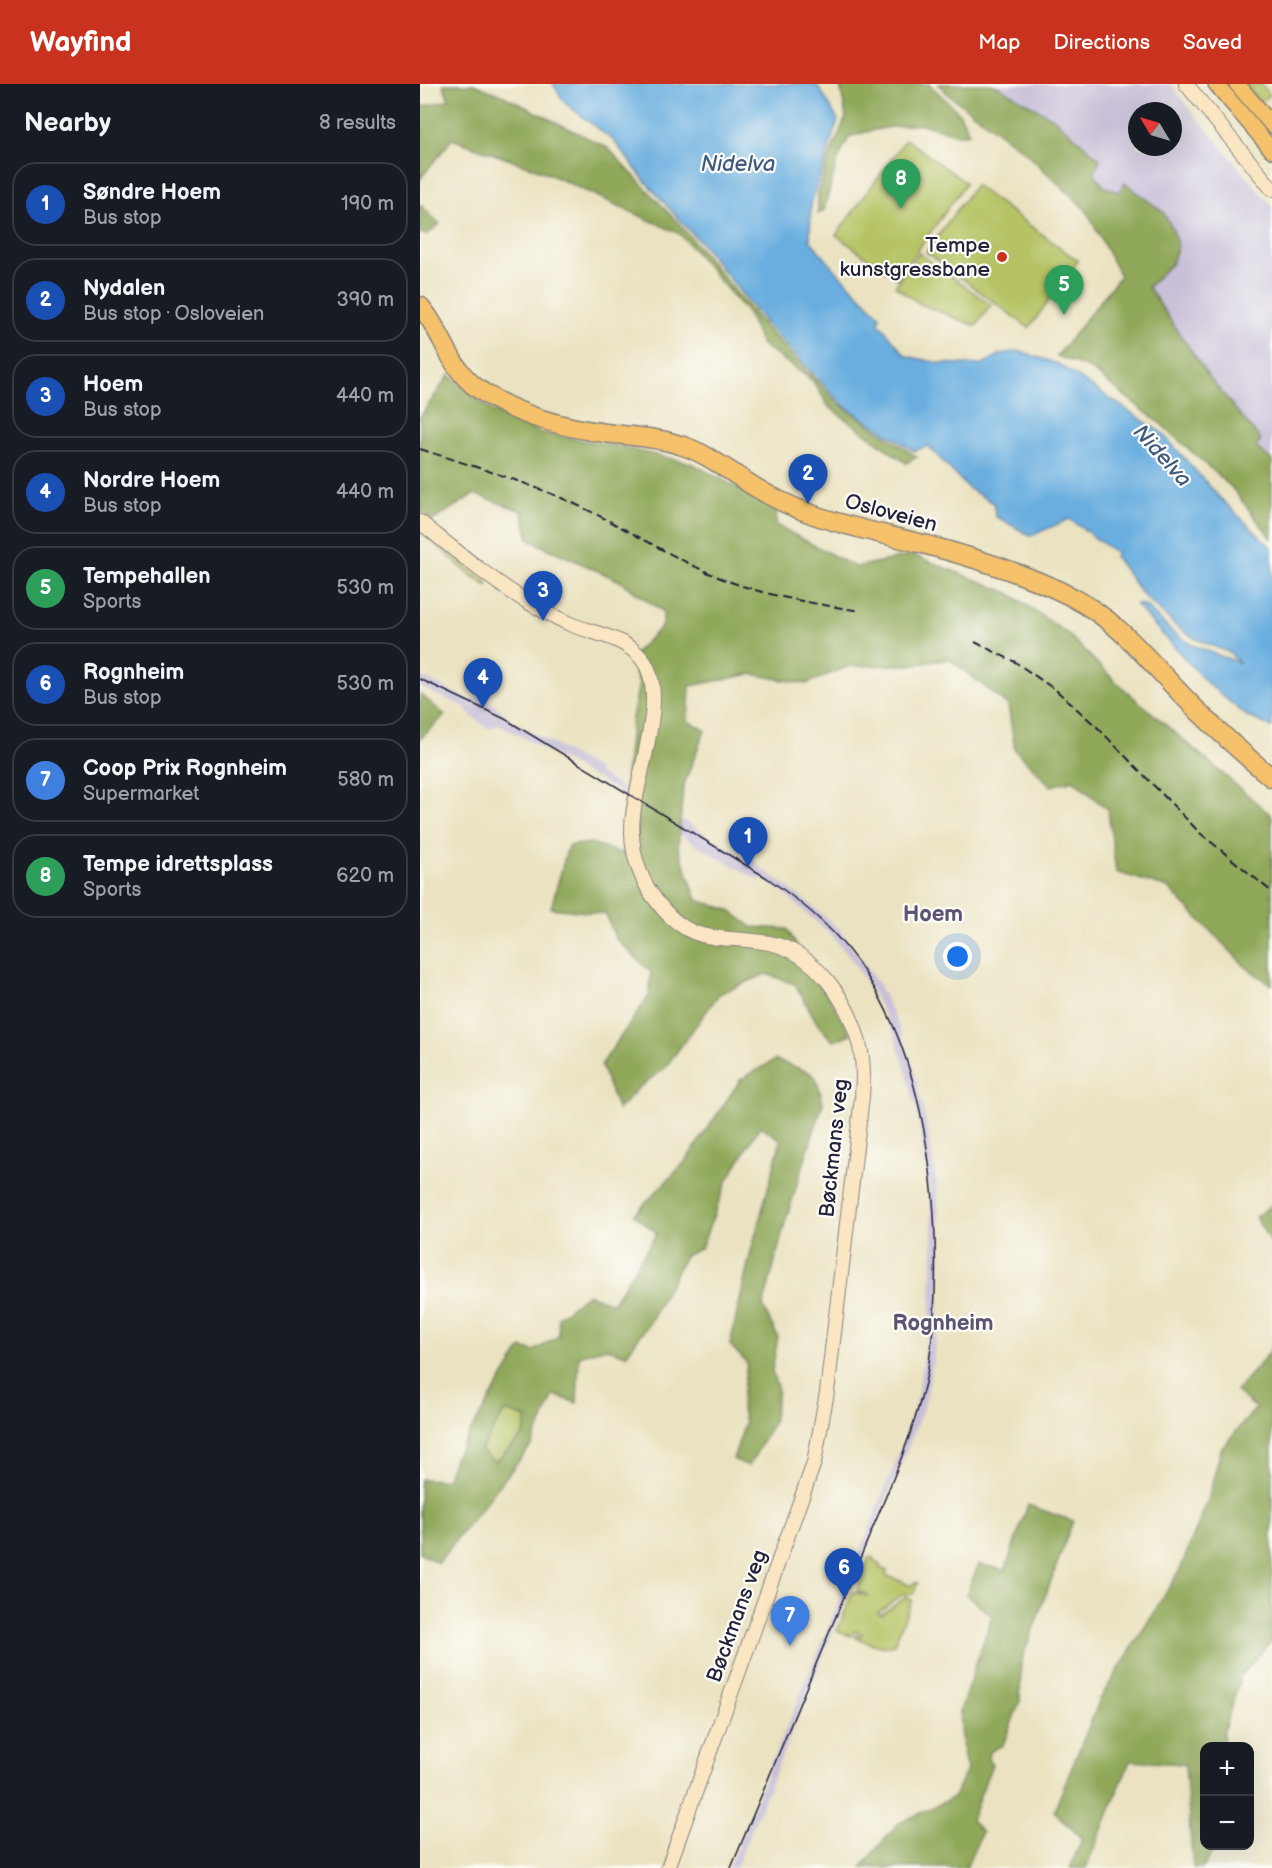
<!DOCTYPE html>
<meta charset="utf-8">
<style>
:root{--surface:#171b24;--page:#242831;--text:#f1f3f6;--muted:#9ea1a6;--line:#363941;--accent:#c8321e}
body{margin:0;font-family:"Balsamiq Sans",sans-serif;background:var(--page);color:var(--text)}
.controls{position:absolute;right:18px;bottom:18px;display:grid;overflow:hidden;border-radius:12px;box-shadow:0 6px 24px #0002}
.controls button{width:54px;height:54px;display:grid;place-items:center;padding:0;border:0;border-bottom:2px solid var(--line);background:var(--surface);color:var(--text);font:30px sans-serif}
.compass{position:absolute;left:708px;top:18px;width:54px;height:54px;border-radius:50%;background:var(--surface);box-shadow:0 6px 24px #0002;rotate:308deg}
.you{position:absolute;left:538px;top:873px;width:21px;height:21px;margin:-15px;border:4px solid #fff;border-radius:50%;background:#1a73e8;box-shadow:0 0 0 9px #1a73e833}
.badge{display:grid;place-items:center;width:39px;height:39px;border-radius:50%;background:var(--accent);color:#fff;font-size:20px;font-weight:700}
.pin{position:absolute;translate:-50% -50px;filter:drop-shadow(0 2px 3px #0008)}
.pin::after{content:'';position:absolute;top:32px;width:21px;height:18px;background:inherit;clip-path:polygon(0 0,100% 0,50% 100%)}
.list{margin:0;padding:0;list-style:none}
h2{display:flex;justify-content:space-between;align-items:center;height:78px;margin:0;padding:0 24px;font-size:26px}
h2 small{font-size:20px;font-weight:400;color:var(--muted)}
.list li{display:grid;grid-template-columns:39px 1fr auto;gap:18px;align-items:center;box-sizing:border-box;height:84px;margin:0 12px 12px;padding:0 12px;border:2px solid var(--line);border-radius:24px}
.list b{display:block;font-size:22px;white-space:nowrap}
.list p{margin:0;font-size:20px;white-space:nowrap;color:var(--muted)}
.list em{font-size:20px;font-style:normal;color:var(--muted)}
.map{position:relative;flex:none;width:852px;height:1784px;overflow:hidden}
header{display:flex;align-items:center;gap:36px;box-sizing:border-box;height:84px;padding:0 30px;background:var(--accent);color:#fff}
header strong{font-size:28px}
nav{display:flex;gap:33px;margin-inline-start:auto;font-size:21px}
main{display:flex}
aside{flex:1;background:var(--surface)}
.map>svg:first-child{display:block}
.industrial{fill:#c8bfd8;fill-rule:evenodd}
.green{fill:#b6c264;stroke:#6c7250;stroke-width:1.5}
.forest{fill:#90a85a;stroke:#59654a;stroke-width:1.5;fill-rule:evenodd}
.water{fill:#69aedf;stroke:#46688d;stroke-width:1.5}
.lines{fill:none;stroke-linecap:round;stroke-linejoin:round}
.secondary-casing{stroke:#86827e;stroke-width:16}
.primary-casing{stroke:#86827e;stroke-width:18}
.highway-casing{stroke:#86827e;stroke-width:21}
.secondary{stroke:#fbe6c4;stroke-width:14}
.primary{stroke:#f5c16b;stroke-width:15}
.highway{stroke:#f5c16b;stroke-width:18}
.tram{stroke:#22223b;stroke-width:1.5}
.rail{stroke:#22223b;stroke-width:2;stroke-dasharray:9 4.5;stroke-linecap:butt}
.poi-dot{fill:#c8321e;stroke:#fdfcf7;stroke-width:2}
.labels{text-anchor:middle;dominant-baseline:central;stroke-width:4.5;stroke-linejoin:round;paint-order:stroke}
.poi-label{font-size:21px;fill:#22223b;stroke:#fdfcf7;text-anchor:end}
.street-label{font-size:21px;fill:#22223b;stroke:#fdfcf7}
.water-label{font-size:22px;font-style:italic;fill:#3e5a7d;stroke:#fdfcf7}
.neighbourhood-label{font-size:22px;font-weight:bold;fill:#5d5474;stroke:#fdfcf7}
</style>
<header>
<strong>Wayfind</strong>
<nav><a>Map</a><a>Directions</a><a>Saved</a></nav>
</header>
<main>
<aside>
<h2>Nearby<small>8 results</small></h2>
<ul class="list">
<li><span class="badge" style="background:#1a4fb4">1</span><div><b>Søndre Hoem</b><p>Bus stop</p></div><em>190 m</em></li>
<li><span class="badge" style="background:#1a4fb4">2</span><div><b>Nydalen</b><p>Bus stop · Osloveien</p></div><em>390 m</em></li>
<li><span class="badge" style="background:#1a4fb4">3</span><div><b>Hoem</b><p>Bus stop</p></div><em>440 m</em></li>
<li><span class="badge" style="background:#1a4fb4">4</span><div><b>Nordre Hoem</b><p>Bus stop</p></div><em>440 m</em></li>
<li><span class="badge" style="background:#2e9e5b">5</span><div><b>Tempehallen</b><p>Sports</p></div><em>530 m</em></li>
<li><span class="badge" style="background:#1a4fb4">6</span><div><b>Rognheim</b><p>Bus stop</p></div><em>530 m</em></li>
<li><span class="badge" style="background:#3f7fe0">7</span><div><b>Coop Prix Rognheim</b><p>Supermarket</p></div><em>580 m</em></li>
<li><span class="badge" style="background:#2e9e5b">8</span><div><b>Tempe idrettsplass</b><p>Sports</p></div><em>620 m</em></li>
</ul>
</aside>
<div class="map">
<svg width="852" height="1784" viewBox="0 0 852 1784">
<rect width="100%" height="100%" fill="#fdfcf7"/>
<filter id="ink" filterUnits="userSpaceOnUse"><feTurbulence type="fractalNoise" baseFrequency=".0167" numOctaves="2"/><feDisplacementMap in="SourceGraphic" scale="12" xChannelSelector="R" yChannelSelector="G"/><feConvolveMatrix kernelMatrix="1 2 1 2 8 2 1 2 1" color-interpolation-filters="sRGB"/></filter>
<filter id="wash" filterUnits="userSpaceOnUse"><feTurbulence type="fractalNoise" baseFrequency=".008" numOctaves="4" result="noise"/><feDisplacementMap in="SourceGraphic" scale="24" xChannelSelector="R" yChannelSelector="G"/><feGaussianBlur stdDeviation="1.35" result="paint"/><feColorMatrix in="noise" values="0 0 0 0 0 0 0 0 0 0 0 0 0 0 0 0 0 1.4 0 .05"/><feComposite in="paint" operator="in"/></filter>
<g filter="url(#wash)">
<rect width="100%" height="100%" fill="#eae2c0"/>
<!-- industrial -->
<g class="industrial">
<path d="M571,0h180l14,19 87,104v253l-16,-13 5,-7 -52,-63 -62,-90 25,-24 -47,-79 -6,8 -16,-6 -9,-14 6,-13 -101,-72zM717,27h36v36h-36z"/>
<polygon points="0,592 52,617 55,612 75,621 84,629 83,632 179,686 178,689 258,738 261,735 329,776 331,774 335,777 335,779 390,820 419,845 459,901 480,945 493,983 508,1046 517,1102 521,1164 519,1215 515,1265 506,1316 489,1361 316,1784 308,1784 454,1433 487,1348 497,1313 510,1238 513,1165 509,1103 498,1033 486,986 473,948 451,905 429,872 410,850 361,807 342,794 339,796 285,766 253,746 256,742 175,693 174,694 79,640 69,645 46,628 47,624 0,603"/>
</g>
<!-- green -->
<g class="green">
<polygon points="825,0 841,0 850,11 840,19"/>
<polygon points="486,55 546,99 477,195 416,151"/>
<polygon points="555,101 658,177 609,244 506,168"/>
<polygon points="499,169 571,221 556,242 500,220 475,202"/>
<polygon points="0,444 68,499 67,502 50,491 0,447"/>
<polygon points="85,1327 107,1334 103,1351 75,1378 60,1366"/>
<path d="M449,1473l5,1 -1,3 7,4v3l7,3 -1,4 26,11 3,-4 3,1 -5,11 -11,1 -25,18 6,2v-2l23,-16 6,3 -18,44c-11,7 -28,-3 -39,-7l1,-2 5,1 1,-2 -7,-3 -4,5 -14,-5 16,-39 14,4v-2l-10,-3z"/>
</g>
<!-- forest -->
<g class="forest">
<polygon points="23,0 53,0 84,12 188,64 260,141 344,242 418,319 497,373 486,379 409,323 393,297 341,260 328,230 260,150 122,87 32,55 0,95 0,23 29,16"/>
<path d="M420,0h89l31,30 9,19c-16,5 -30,-6 -46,-8 -17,-2 -58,6 -74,12l-12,25 -13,48 -6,4v-20l9,-33 19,-44z"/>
<polygon points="518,0 571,0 579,3 633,34 680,75 674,88 683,102 699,108 705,99 743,128 752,144 758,161 752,179 728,203 789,293 841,356 836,363 852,376 852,455 811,403 742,341 669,284 637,272 700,192 666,126 605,68 530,12"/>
<polygon points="0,121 20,140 6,151 0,149"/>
<polygon points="29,291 71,326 122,349 198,362 273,380 357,425 356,441 435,483 493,471 589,509 648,550 696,598 852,732 852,901 827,884 748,804 696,788 688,726 653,696 631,702 595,666 588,621 529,575 490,581 429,582 386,600 331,590 270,602 268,637 285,646 263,703 258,763 277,816 309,826 332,843 367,845 431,950 413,957 399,942 375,900 346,890 299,910 245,984 217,1005 198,1026 181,981 229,912 231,888 195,854 186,830 131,824 148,762 171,759 203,770 206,692 212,634 219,599 210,574 243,541 243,528 198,496 109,456 102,427 54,410 12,437 0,426 0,333"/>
<polygon points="0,610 25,631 0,655"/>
<path d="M355,976l34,12 8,8 6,23 -37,116 -23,88 15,30 -6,34 6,19 -5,33 -24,43 -16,-7 12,-36 -4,-19 6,-41 -17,-18 19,-86 32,-119 -21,-14 -33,55 -26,67 -16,8 -35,66 -24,33 -20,-7 -27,8 -2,47 -23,-8 -22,49 -94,119 -18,-10v-74l26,1 8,-22 67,-110 13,3 25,-15 -1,-19 30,-23 25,9 44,-70 -23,-18 51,-53 56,-83zM85,1327l22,7 -4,17 -28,27 -15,-12z"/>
<polygon points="852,1121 852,1160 835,1133"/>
<polygon points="852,1262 852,1556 821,1592 803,1649 804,1662 784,1662 784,1762 796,1762 783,1784 773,1784 765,1680 710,1677 666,1784 650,1784 662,1755 634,1727 680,1615 760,1486 789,1413 801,1365 836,1324 816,1307 849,1269"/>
<polygon points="608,1421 653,1437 601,1578 600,1617 583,1661 571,1667 568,1675 572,1680 551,1736 562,1748 546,1784 441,1784 477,1740 534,1713 547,1686 543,1669 540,1627 572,1532 546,1510 559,1480 585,1486"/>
</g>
<!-- water -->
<polygon class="water" points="133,0 395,0 400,5 418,36 391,120 390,156 416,187 460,232 459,239 486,272 519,279 561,281 581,270 599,267 638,280 742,349 798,412 852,464 852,643 827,632 787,599 716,521 725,521 750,546 772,561 820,579 808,568 776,555 757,543 722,510 695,473 696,469 649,435 611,452 575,432 574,419 549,405 508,362 494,367 424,322 346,240 285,164 225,97 194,57 145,19"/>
</g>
<g filter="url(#ink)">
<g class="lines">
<defs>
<g id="secondary">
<polyline points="766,0 852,105"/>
<path d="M0,438c34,27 68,56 106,79 14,8 28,16 44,23 24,10 55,13 72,35 30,37 -11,126 -10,173 0,25 10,51 26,71 35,45 63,31 111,40 47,9 81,60 91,104 4,16 3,33 2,50l-35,295 -13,71 -146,405"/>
</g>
<g id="primary">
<polyline points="796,0 852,66"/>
<polyline points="817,0 852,41"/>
</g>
<path id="highway" d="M0,222c23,25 28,61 57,82 37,27 84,39 128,45 25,3 51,4 75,12 27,8 47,25 70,39 20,13 42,23 64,31 37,13 75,20 113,30 49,13 97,28 143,51 49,25 76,62 113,100 28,29 58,56 89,82"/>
</defs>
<!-- secondary casing -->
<use href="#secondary" class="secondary-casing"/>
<!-- primary casing -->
<use href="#primary" class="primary-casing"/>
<!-- highway casing -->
<use href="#highway" class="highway-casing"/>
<!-- secondary -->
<use href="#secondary" class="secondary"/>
<!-- primary -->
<use href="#primary" class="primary"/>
<!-- highway -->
<use href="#highway" class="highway"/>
<!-- tram -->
<path class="tram" d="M0,595l85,40 262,159c39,27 75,57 100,98 57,89 71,211 68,315 -1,30 -3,62 -10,92 -15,62 -42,119 -66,178 -42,103 -86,205 -128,307"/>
<!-- rail -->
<g class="rail">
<path d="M0,365c49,16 98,30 146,51 55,24 106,59 162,81 43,16 88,23 133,30"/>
<polyline points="555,558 595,578 637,607 678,644 780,749 852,808"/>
</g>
</g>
</g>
<!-- markers -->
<circle class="poi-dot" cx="582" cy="173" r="6"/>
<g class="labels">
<!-- poi labels -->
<g class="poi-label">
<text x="570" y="161">Tempe<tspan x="570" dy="24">kunstgressbane</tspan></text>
</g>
<!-- street labels -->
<g class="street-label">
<text transform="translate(471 429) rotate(15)">Osloveien</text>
<text transform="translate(414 1064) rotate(-84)">Bøckmans veg</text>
<text transform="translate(317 1532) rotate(-70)">Bøckmans veg</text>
</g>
<!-- water labels -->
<g class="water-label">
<text x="318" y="80">Nidelva</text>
<text transform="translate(742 372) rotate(48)">Nidelva</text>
</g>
<!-- neighbourhood labels -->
<g class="neighbourhood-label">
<text x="513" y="830">Hoem</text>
<text x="523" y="1239">Rognheim</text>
</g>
</g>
</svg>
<div class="controls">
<button>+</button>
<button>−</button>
</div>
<svg class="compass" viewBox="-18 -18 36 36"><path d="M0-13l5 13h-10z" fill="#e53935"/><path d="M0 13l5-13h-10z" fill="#9ea1a6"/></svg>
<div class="you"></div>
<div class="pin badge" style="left:328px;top:783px;background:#1a4fb4">1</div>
<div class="pin badge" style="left:388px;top:420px;background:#1a4fb4">2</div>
<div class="pin badge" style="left:123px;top:537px;background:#1a4fb4">3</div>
<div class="pin badge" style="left:63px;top:624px;background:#1a4fb4">4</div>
<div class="pin badge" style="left:644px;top:231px;background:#2e9e5b">5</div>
<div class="pin badge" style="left:424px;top:1514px;background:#1a4fb4">6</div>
<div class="pin badge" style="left:370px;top:1562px;background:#3f7fe0">7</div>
<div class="pin badge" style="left:481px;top:125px;background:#2e9e5b">8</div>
</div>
</main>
